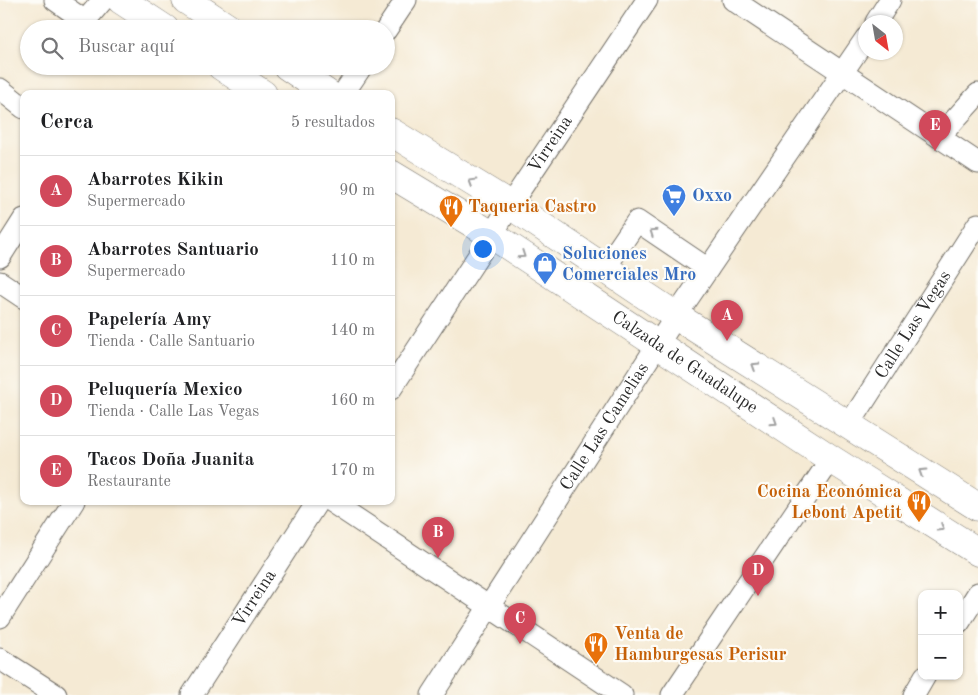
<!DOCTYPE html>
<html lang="es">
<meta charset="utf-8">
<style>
:root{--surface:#fff;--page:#f6f6f6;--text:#202124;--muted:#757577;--line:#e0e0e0;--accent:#d1495b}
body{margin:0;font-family:"Old Standard TT",serif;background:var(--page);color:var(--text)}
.controls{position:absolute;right:15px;bottom:15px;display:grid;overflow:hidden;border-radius:10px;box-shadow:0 1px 4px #0004}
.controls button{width:45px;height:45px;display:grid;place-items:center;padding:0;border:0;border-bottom:1px solid var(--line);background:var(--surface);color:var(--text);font:25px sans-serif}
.compass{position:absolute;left:858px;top:15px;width:45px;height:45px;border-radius:50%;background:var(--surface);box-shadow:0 1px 4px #0004;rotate:149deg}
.you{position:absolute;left:482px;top:248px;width:18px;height:18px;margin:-12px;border:4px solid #fff;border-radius:50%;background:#1a73e8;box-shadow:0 0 0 8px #1a73e833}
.badge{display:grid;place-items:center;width:32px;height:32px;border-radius:50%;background:var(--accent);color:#fff;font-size:16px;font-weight:700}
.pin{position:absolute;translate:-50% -41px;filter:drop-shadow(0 1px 2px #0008)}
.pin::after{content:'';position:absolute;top:26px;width:18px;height:15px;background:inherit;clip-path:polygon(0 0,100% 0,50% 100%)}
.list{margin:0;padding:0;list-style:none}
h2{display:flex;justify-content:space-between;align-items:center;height:65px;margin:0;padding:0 20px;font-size:21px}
h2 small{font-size:16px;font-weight:400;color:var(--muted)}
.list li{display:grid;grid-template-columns:32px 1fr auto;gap:15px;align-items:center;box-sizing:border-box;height:70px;padding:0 20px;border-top:1px solid var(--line)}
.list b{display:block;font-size:19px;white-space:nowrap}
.list p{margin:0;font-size:16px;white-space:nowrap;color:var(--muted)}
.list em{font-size:16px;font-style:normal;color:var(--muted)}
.icon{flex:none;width:28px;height:28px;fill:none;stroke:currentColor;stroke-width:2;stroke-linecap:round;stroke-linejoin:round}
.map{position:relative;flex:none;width:978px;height:695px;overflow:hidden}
.search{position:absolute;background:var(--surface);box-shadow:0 1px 4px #0004;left:20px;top:20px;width:375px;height:55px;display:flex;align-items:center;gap:12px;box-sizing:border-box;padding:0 18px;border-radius:28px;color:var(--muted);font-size:19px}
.panel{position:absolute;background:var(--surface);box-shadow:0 1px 4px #0004;left:20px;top:90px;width:375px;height:415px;border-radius:10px}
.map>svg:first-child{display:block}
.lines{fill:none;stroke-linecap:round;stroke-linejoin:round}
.minor-casing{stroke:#726e66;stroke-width:23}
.major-casing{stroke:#726e66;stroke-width:29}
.minor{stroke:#fff;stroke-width:21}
.major{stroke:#fff;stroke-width:28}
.oneway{stroke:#a0a0a0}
.labels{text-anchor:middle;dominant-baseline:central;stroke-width:4.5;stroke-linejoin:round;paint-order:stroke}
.street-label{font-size:18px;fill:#2b2b2b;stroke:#fdfcf7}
.shop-label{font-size:18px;font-weight:bold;fill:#366cbe;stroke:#fdfcf7;text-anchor:start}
.food-label{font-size:18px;font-weight:bold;fill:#c56008;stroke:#fdfcf7;text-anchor:start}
</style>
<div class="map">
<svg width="978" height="695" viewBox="0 0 978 695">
<rect width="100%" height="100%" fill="#fdfcf7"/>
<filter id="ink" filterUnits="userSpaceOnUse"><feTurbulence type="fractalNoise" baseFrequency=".02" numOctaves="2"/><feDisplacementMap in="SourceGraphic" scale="10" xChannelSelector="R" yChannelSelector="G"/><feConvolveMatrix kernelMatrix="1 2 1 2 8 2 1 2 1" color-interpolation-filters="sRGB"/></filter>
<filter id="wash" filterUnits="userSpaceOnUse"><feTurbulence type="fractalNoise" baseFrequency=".0096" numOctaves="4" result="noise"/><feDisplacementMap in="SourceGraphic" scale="20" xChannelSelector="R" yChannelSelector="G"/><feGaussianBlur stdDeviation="1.12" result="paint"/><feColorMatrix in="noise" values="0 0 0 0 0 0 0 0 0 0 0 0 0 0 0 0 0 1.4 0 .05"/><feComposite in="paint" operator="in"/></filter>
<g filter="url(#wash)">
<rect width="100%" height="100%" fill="#f5ead4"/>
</g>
<g filter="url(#ink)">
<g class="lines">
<defs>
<g id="minor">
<polyline points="55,0 85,21 103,0"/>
<polyline points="733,0 978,163"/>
<polyline points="876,22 890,0"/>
<polyline points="386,30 406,0"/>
<polyline points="0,89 24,108"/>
<polyline points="343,94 362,66"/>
<polyline points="939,137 978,94"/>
<polyline points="0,257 24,219"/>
<polyline points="605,268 637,221 708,269"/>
<polyline points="0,282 24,298"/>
<path id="s1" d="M391,389l101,-154 18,-30 137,-205"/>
<path id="s2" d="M849,425l129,-201"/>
<polyline points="330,501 622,695"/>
<polyline points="0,617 74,501"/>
<polyline points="959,623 978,593"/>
<polyline points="0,659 56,695"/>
<path id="s3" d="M192,695l126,-194"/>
<path id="s4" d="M432,695l244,-379 190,-278"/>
<polyline points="672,695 831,459"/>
<polyline points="914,695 925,676"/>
</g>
<g id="major">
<polyline points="121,0 165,29"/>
<polyline points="186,0 230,29"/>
<polyline points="221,66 263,94"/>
<polyline points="287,66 328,94"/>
<polyline points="391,132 510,205 676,316 978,507"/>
<path id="s5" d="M391,174l101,61 339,224 147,93"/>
</g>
</defs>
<!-- minor casing -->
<use href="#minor" class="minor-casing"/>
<!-- major casing -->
<use href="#major" class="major-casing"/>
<!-- minor -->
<use href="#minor" class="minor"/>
<!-- major -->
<use href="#major" class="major"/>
</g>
<!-- one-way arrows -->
<defs><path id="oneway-chevron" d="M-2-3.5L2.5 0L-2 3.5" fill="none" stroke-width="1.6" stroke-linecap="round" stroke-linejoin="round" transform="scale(1.25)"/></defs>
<g class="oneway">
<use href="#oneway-chevron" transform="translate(472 182) rotate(-149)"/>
<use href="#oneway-chevron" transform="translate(653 232) rotate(-146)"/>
<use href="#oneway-chevron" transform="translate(522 255) rotate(34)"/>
<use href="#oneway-chevron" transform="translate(755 366) rotate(-148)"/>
<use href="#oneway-chevron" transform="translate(774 422) rotate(33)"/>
<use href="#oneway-chevron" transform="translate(922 472) rotate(-148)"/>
<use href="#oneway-chevron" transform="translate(941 528) rotate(32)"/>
</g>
</g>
<!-- icons -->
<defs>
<symbol id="supermarket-pin" viewBox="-11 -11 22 30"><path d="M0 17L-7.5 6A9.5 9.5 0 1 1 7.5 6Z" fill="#3f7fe0" stroke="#fdfcf7"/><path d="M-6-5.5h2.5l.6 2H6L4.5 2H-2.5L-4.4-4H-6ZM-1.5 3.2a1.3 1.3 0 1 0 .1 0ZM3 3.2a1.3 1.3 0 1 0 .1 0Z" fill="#fff"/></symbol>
<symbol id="restaurant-pin" viewBox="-11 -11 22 30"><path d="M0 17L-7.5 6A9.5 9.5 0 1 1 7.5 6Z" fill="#e8710a" stroke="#fdfcf7"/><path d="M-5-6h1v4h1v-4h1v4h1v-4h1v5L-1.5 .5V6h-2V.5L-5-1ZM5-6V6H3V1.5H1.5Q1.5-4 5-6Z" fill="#fff"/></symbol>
<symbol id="shop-pin" viewBox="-11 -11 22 30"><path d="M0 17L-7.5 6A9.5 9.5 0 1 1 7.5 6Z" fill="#3f7fe0" stroke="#fdfcf7"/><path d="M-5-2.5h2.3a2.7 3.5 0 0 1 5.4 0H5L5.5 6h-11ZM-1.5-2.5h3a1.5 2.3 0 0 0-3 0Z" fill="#fff"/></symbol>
</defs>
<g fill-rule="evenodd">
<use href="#supermarket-pin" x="660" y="182" width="28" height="38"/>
<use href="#restaurant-pin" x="437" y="193" width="28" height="38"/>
<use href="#shop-pin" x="531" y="250" width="28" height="38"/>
<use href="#restaurant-pin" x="905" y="488" width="28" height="38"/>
<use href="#restaurant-pin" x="582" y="630" width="28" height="38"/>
</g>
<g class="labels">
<!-- street labels -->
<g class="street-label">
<text stroke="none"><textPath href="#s1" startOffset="292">Virreina</textPath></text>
<text stroke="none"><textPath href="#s2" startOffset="119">Calle Las Vegas</textPath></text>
<text stroke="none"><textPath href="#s5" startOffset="349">Calzada de Guadalupe</textPath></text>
<text stroke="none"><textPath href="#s4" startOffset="319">Calle Las Camelias</textPath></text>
<text stroke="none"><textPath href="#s3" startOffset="115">Virreina</textPath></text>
</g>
<!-- shop labels -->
<g class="shop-label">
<text x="692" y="196">Oxxo</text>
<text x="562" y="254">Soluciones<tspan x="562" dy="21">Comerciales Mro</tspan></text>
</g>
<!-- food labels -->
<g class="food-label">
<text x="468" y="207">Taqueria Castro</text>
<text x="902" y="492" text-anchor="end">Cocina Económica<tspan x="902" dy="21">Lebont Apetit</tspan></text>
<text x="614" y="634">Venta de<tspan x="614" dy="21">Hamburgesas Perisur</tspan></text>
</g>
</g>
</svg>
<div class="controls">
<button>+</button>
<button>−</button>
</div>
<svg class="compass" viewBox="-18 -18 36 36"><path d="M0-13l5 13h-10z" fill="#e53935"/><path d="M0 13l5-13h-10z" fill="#757577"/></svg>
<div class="you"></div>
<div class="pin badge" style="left:727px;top:341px">A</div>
<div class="pin badge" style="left:438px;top:558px">B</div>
<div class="pin badge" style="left:520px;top:644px">C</div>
<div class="pin badge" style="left:758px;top:596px">D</div>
<div class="pin badge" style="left:935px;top:151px">E</div>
<div class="search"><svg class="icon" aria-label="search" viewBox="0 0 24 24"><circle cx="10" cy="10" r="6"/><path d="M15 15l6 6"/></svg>Buscar aquí</div>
<section class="panel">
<h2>Cerca<small>5 resultados</small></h2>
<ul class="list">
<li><span class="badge">A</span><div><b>Abarrotes Kikin</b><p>Supermercado</p></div><em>90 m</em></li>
<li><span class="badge">B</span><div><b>Abarrotes Santuario</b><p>Supermercado</p></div><em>110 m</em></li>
<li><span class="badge">C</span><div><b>Papelería Amy</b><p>Tienda · Calle Santuario</p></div><em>140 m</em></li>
<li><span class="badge">D</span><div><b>Peluquería Mexico</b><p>Tienda · Calle Las Vegas</p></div><em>160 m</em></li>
<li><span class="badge">E</span><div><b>Tacos Doña Juanita</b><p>Restaurante</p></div><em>170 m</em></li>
</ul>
</section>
</div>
